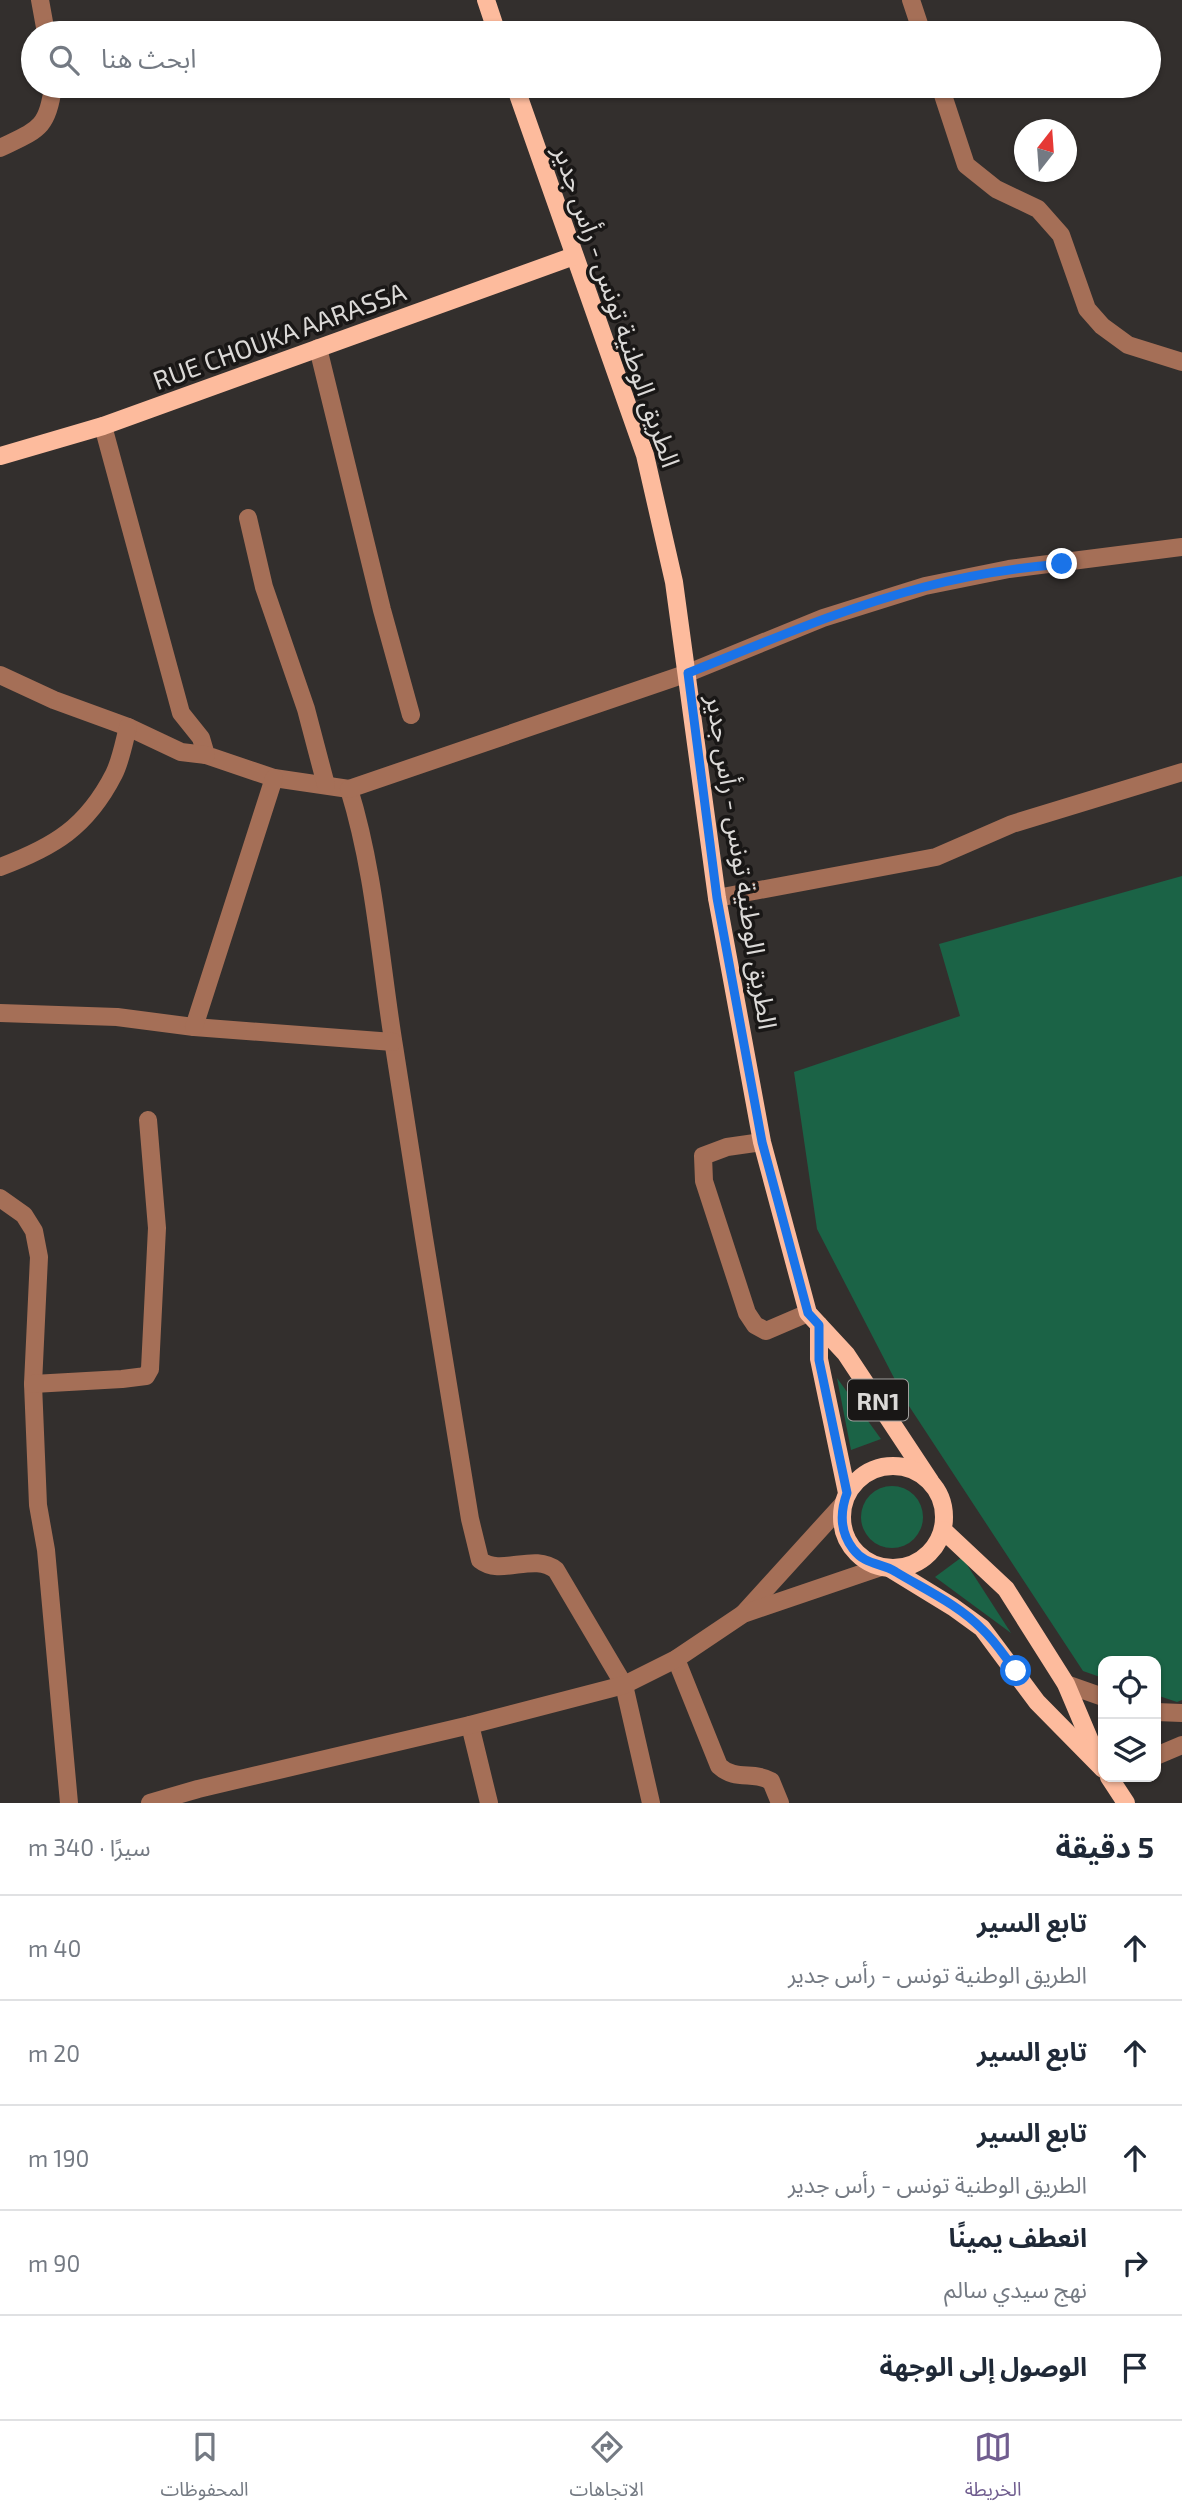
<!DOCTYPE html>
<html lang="ar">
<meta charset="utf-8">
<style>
:root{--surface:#fff;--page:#f2f2f3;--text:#1f2937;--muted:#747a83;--line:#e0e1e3;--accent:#705d8f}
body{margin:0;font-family:"Exo 2","Noto Sans Arabic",sans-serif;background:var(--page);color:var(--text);direction:rtl}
.controls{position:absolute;right:21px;bottom:21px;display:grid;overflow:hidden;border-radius:14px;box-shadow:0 2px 5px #0004}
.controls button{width:63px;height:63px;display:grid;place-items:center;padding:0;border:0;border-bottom:2px solid var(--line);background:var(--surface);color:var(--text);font:35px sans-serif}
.compass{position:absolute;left:1014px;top:119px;width:63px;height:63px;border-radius:50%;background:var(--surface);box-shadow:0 2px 5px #0004;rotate:17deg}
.stop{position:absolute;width:21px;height:21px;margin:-16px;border:5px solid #1a73e8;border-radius:50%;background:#fff}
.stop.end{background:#1a73e8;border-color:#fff;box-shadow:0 2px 7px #0008}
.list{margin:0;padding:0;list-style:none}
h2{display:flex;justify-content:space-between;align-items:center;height:91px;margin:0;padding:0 28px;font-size:30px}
h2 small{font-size:23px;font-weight:400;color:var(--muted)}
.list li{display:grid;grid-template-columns:46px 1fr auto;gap:21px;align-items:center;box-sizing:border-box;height:105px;padding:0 28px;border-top:2px solid var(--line)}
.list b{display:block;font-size:26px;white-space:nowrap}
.list p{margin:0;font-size:23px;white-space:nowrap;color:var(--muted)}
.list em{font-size:23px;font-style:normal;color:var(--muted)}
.icon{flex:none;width:38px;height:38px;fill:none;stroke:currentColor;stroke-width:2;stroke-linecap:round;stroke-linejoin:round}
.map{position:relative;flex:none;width:1182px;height:1803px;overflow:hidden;direction:ltr}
.search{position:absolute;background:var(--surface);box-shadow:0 2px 5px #0004;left:21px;right:21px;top:21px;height:77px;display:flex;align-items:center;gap:18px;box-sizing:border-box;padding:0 24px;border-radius:38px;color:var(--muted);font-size:26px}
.sheet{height:616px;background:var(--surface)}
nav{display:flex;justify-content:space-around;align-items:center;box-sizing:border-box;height:98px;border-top:2px solid var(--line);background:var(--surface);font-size:19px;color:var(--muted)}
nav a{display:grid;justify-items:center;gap:4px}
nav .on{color:var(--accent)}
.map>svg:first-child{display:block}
.green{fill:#1b6346}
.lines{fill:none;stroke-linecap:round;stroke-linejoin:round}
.minor{stroke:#a56f57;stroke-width:18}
.major{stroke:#fdbb9d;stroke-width:18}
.route{stroke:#1a73e8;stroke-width:9}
.labels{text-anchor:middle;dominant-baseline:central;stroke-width:7;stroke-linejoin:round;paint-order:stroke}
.shield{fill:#191716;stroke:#a19f9d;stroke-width:2}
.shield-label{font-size:24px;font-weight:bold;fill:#dbd9d7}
.street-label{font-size:26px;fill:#dbd9d7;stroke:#191716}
</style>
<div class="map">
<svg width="1182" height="1803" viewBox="0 0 1182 1803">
<rect width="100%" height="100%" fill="#332f2d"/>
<!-- green -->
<g class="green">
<polygon points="1182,876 1182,1700 1177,1702 1156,1695 1156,1661 1103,1661 1103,1678 1083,1671 907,1403 817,1229 794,1072 960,1016 939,944"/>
<polygon points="837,1378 881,1439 851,1450"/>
<circle cx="892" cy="1517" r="31"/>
<polygon points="962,1557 1011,1633 935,1577"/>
</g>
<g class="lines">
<!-- minor -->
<g class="minor">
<polyline points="40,0 46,33"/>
<polyline points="911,0 922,33"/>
<polyline points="940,86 966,165 996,189 1038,209 1061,235 1087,309 1102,326 1128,345 1182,362"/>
<path d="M0,148c37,-18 48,-19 53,-62"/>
<polyline points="318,348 382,610 411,715"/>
<path d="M103,426l78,287 20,25 5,17 68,23 75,11c26,84 31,171 45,257 24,158 50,315 76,473l10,41c21,17 54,-8 76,10l68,115 27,118"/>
<polyline points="248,518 264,587 306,709 326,785"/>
<polyline points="0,675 54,700 128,727 181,752 206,755"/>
<polyline points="349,789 688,673 823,618 925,586 1009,569 1182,547"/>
<path d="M0,867c54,-20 87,-40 114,-93 7,-14 10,-32 14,-47"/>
<polyline points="717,898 936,857 1012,824 1182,772"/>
<polyline points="0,1013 117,1017 194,1027 393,1042"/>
<polyline points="194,1027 274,778"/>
<polyline points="762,1142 727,1147 703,1156 704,1181 747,1313 755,1325 766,1331 808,1313"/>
<polyline points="0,1198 24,1215 34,1231 39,1257 33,1384 38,1505 46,1550 69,1803"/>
<polyline points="33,1384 122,1379 146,1376 150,1369 157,1228 148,1120"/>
<polyline points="743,1614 843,1504"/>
<path d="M676,1659l43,107c16,15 35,5 52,15l9,22"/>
<polyline points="1066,1684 1103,1697"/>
<polyline points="1156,1712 1182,1713"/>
<polyline points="470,1725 489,1803"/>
<polyline points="1156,1756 1182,1745"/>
<polyline points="150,1803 198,1789 470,1725 624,1685 676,1659 743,1614 881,1567"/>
</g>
<!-- major -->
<g class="major">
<polyline points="486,0 497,33"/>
<polyline points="515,86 645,455 674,582 717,898 762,1142 808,1313 846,1354 930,1481"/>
<polyline points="0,456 103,426 574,256"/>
<polyline points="819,1325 819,1359 847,1493"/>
<circle cx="893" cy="1517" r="51"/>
<polyline points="943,1530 1006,1589 1066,1684 1096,1755"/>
<polyline points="891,1569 953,1607 982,1628 1037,1702 1103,1769"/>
<polyline points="1109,1777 1126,1803"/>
</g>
</g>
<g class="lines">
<!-- route -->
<path class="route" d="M1016,1671c-11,-14 -21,-30 -34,-42 -23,-24 -58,-40 -86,-57 -15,-10 -30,-6 -43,-23 -13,-17 -13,-37 -6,-56l-28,-133v-35l-11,-12 -46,-171 -45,-244 -29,-225c78,-31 155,-65 236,-86 45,-12 91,-19 138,-23"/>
</g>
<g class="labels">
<!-- shield labels -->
<rect class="shield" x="848" y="1379.5" width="60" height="41" rx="5"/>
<g class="shield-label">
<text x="878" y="1400">RN1</text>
</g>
<!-- street labels -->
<g class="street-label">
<text transform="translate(618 306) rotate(71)">الطريق الوطنية تونس - رأس جدير</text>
<text transform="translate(279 335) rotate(-20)">RUE CHOUKA AARASSA</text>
<text transform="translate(743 862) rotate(81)">الطريق الوطنية تونس - رأس جدير</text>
</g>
</g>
</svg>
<div class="controls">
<button><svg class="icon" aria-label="locate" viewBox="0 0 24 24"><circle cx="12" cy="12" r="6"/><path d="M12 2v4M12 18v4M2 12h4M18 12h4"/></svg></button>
<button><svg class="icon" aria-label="layers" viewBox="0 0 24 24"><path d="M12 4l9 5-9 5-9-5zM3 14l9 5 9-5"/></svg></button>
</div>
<svg class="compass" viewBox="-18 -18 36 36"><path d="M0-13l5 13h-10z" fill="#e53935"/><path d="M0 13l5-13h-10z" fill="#747a83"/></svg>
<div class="stop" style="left:1016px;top:1671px"></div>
<div class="stop end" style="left:1062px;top:564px"></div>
<div class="search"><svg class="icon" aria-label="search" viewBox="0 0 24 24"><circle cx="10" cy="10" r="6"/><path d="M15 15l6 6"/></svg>ابحث هنا</div>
</div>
<section class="sheet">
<h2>5 دقيقة<small>سيرًا · 340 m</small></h2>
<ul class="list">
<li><svg class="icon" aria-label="ahead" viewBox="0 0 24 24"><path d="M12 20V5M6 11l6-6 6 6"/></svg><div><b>تابع السير</b><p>الطريق الوطنية تونس - رأس جدير</p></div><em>40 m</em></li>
<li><svg class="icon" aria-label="ahead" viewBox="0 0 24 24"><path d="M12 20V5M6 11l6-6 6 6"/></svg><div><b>تابع السير</b></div><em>20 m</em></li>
<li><svg class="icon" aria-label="ahead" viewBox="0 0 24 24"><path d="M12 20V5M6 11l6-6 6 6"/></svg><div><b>تابع السير</b><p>الطريق الوطنية تونس - رأس جدير</p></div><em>190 m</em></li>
<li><svg class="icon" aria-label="right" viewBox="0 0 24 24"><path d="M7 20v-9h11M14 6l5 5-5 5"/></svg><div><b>انعطف يمينًا</b><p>نهج سيدي سالم</p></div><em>90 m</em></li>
<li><svg class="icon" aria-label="arrive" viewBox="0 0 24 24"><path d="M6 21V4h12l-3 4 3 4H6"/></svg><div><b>الوصول إلى الوجهة</b></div></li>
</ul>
</section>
<nav>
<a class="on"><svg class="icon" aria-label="map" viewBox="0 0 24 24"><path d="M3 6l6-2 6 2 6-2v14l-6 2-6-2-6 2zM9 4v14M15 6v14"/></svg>الخريطة</a>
<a><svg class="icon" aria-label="directions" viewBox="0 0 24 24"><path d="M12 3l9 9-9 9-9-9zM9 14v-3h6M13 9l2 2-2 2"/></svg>الاتجاهات</a>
<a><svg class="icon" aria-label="saved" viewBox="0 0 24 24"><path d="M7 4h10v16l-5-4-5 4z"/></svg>المحفوظات</a>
</nav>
